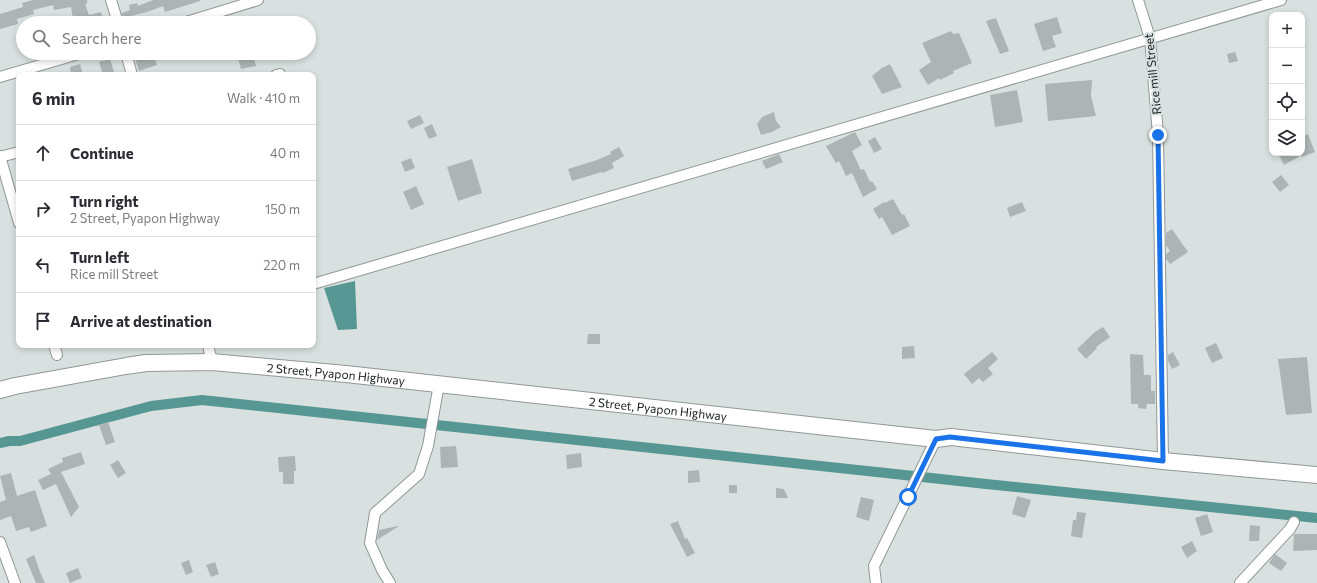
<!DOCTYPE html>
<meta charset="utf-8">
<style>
:root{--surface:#fff;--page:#f2f2f3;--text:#2b2b33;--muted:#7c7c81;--line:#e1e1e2}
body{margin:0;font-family:Commissioner,sans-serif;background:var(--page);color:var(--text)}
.controls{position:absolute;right:12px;top:12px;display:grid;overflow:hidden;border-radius:8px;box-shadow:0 2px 6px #0003}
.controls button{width:36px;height:36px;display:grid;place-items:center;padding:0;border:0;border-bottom:1px solid var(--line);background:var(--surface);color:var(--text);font:20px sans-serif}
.stop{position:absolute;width:12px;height:12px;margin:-9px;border:3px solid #1a73e8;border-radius:50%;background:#fff}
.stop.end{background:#1a73e8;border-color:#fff;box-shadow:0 1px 4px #0008}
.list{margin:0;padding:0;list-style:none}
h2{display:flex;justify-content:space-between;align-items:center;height:52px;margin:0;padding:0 16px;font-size:17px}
h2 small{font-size:13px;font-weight:400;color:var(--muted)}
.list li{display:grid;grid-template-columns:26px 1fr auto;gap:12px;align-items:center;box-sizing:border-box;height:56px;padding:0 16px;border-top:1px solid var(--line)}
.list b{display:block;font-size:15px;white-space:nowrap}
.list p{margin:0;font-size:13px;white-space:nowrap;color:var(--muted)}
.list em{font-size:13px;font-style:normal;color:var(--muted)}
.icon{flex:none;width:22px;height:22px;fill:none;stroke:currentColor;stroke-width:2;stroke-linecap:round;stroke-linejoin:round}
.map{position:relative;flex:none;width:1317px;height:583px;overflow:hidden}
.search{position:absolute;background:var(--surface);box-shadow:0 2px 6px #0003;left:16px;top:16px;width:300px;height:44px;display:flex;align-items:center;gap:10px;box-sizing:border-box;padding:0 14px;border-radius:22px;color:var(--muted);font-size:15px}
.panel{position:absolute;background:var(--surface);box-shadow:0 2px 6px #0003;left:16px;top:72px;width:300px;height:276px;border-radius:8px}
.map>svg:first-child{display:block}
.water{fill:#579793}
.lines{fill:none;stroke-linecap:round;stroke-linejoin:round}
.canal{stroke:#579793;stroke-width:10}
.building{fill:#adb4b4}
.minor-casing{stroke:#909897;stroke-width:12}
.primary-casing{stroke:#909897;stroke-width:18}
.minor{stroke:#fff;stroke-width:10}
.primary{stroke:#fff;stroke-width:16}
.route{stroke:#1a73e8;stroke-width:5}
.labels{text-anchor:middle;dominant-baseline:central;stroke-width:4;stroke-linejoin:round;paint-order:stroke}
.street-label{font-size:12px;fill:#1b1e1e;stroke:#d9e1e0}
</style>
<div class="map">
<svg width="1317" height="583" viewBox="0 0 1317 583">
<rect width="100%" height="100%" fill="#d9e1e0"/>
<!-- water -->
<polygon class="water" points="355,281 357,329 338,330 324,288"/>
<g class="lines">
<!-- canal -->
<polyline class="canal" points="0,443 9,441 20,441 151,406 202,400 886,473 986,484 1317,518"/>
</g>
<!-- building -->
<g class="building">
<polygon points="33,0 87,0 87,4 85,4 89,15 101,12 104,23 69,23 69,20 73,19 71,7 54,10 53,5 33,10 34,14 17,19 18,24 0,29 0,14 23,7 22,3"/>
<polygon points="153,0 200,0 200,1 165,12 163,6 147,12 123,18 122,13 130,10 129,5 137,3 138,6"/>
<polygon points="1057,17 1062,33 1052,36 1056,47 1043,51 1034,24"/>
<polygon points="996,18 1009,51 1000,54 986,21"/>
<polygon points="951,31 953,34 959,33 972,63 953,71 954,73 940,80 939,78 928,85 919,70 931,62 922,43"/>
<polygon points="1235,52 1238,61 1229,63 1227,54"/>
<polygon points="141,53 153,53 157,65 139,71 134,55"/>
<polygon points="253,54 256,66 241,69 238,58"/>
<polygon points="110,59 115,75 103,75 99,62"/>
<polygon points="80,64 83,75 71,75 70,67"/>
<polygon points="890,64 902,87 882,94 872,76 882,68"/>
<polygon points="1092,80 1091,96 1096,116 1048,121 1045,84"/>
<polygon points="1017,90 1023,122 995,127 990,95"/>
<polygon points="774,112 776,121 781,127 772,132 761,135 757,124 762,117"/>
<polygon points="420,115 424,123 411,129 407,121"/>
<polygon points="432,124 437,136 429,139 424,128"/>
<polygon points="855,132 862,145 852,151 861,170 864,169 870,182 872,181 877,189 863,197 852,173 846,176 839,161 836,163 826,146"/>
<polygon points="1308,134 1315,152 1302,157 1302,155 1284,165 1278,153 1302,153 1302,137"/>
<polygon points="875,137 882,149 874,153 868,141"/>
<polygon points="619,147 624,156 612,163 614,168 603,173 602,172 572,181 568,169 597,160 611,154 610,152"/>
<polygon points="779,154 783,162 766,169 762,161"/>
<polygon points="411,158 415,168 405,172 401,162"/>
<polygon points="472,159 482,193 458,201 447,167"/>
<polygon points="1281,175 1289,185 1280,192 1272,182"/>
<polygon points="416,186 424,204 411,210 403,192"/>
<polygon points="893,199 902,215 904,214 910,226 892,235 882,217 879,219 873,209 884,202 885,203"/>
<polygon points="1022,202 1026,211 1010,217 1007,208"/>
<polygon points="1172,229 1188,252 1170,264 1166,259 1166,254 1170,251 1166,245 1166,233"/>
<polygon points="1103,327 1110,337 1096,347 1097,348 1086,359 1077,349 1095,332"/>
<polygon points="588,334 600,334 600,344 587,344"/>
<polygon points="1216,343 1223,358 1212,363 1205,348"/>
<polygon points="914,346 915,358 902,359 902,347"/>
<polygon points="992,352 998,359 988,368 993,374 983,382 979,378 972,384 964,374"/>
<polygon points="1173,352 1180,365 1172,369 1168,361 1168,355"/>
<polygon points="1130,354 1143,355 1144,375 1151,375 1151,391 1155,391 1155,404 1147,404 1146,409 1138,408 1138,404 1131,404"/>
<polygon points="1307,357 1312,413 1286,415 1278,359"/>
<polygon points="108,422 115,442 106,445 99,425"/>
<polygon points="456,446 458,467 441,468 440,447"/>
<polygon points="81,452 85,464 61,472 79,507 71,517 56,484 43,490 38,480 51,474 48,469 63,462 62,458"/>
<polygon points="581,453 582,467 567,469 566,455"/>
<polygon points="295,456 296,471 294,471 294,484 283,484 283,472 279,472 278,457"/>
<polygon points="118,460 126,473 118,478 110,465"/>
<polygon points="699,470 700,482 688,483 688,471"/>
<polygon points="11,473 17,496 35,490 47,526 31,532 29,527 16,531 11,516 0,520 0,502 6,500 0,476"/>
<rect x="729" y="485" width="8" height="8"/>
<polygon points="776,488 784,489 788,498 776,498"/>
<polygon points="1017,496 1031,500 1025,518 1012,514"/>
<polygon points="861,497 874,500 869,521 856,517"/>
<polygon points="1077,512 1086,513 1082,538 1071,536 1073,520 1076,520"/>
<polygon points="1207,514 1213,532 1201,536 1195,518"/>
<polygon points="678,521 685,539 687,538 695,553 687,557 670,524"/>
<polygon points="1250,525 1260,526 1259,541 1249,541"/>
<polygon points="398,526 399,526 377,540 379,530"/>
<polygon points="1294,534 1317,534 1317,550 1293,551"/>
<polygon points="1192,541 1197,551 1187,558 1181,547"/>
<polygon points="1275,554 1287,563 1281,571 1269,563"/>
<polygon points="34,555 40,572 45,583 36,583 26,559"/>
<polygon points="189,560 193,572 186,575 181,563"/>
<polygon points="215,562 219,574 211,577 206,565"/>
<polygon points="78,568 82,578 70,583 66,573"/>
</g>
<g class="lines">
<defs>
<g id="minor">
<polyline points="111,0 118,23"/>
<polyline points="1138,0 1150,38 1158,135 1163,461"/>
<polyline points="183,23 258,0"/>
<polyline points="126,53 132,75"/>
<polyline points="276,75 280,74"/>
<polyline points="0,77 82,53"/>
<polyline points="0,156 19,223"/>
<polyline points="0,157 19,152"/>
<polyline points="313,284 1281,0"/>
<polyline points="54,345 57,355"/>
<polyline points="208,345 212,362"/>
<polyline points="0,542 15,583"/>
<polyline points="390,583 382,570 370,543 375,513 419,474 428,446 439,384"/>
<polyline points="876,583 874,566 936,439"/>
<polyline points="1240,583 1290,529 1294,522"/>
</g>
<g id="primary">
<path id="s1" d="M0,390l15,-4 111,-20 20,-3 66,-1 134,12 590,65 15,-2 212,24 154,14"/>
</g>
</defs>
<!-- minor casing -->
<use href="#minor" class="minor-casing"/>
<!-- primary casing -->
<use href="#primary" class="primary-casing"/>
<!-- minor -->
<use href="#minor" class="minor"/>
<!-- primary -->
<use href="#primary" class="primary"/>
</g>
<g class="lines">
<!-- route -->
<polyline class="route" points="908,497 936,439 950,437 1163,461 1158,135"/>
</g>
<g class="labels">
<!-- street labels -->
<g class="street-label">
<text transform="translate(1152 74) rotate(-96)">Rice mill Street</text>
<text stroke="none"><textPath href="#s1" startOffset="339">2 Street, Pyapon Highway</textPath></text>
<text stroke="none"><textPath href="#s1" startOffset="663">2 Street, Pyapon Highway</textPath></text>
</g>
</g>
</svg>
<div class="controls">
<button>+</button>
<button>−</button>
<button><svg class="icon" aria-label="locate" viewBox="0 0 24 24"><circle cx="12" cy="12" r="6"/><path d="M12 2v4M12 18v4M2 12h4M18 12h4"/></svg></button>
<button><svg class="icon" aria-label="layers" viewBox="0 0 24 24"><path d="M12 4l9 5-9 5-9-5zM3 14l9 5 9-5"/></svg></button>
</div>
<div class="stop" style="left:908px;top:497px"></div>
<div class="stop end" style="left:1158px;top:135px"></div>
<div class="search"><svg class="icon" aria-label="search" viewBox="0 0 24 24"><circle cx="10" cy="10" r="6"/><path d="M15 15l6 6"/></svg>Search here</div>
<section class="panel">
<h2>6 min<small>Walk · 410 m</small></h2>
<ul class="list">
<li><svg class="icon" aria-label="ahead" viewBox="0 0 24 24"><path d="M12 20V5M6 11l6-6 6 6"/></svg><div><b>Continue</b></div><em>40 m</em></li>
<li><svg class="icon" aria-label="right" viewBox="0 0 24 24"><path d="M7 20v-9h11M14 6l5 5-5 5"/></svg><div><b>Turn right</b><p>2 Street, Pyapon Highway</p></div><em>150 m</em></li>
<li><svg class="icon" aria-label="left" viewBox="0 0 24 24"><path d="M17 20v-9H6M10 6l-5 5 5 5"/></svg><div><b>Turn left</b><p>Rice mill Street</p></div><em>220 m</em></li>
<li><svg class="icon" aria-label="arrive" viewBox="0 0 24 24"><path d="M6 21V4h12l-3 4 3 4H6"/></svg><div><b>Arrive at destination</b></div></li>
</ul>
</section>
</div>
